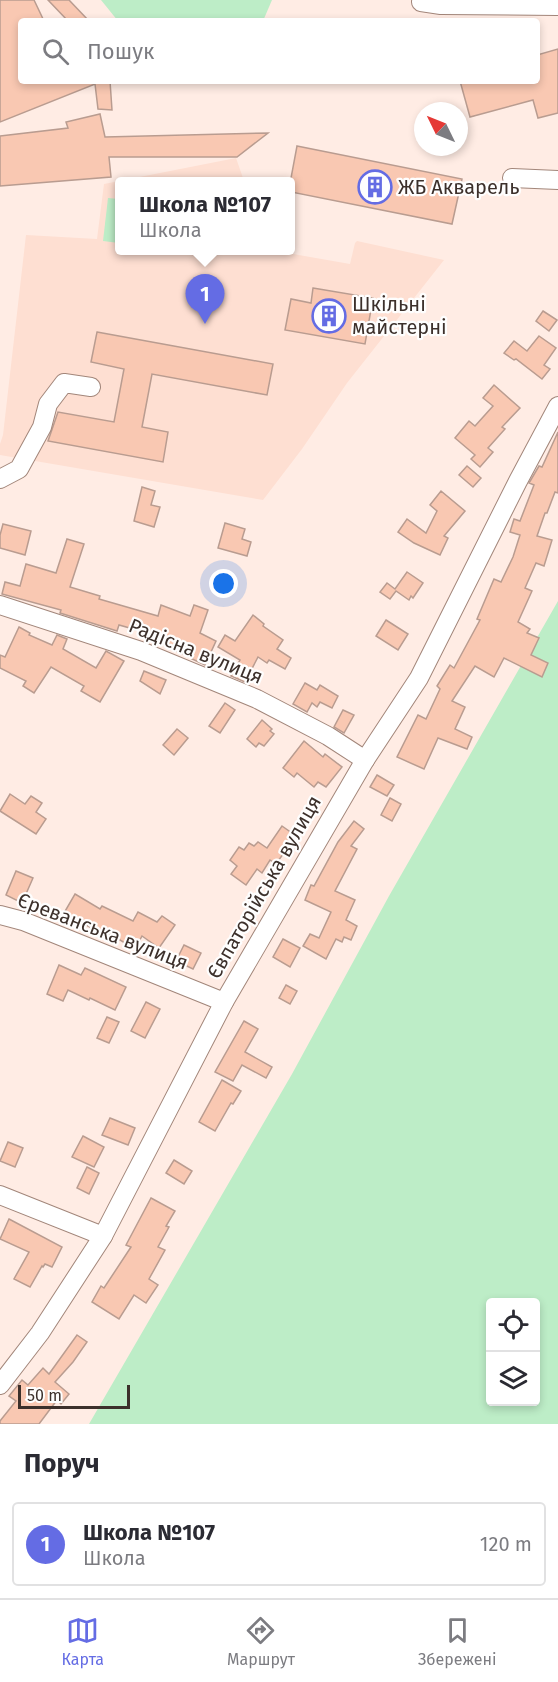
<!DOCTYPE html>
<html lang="uk">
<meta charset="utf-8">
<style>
:root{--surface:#fff;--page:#f7f7f7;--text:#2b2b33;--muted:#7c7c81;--line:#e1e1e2;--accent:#646ce4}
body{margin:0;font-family:"Fira Sans",sans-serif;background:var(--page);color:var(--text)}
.controls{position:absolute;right:18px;bottom:18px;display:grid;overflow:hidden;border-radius:6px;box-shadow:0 3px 9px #0003}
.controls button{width:54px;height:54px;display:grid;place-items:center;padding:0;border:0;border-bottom:2px solid var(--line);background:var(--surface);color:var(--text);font:30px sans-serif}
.compass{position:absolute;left:414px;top:102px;width:54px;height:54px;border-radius:50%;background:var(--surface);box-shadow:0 3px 9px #0003;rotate:313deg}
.scale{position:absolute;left:18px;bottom:15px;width:112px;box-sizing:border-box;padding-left:6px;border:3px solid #3c302b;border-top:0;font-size:16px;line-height:21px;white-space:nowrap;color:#3c302b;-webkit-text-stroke:4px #fefefe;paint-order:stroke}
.you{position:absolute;left:224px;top:584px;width:21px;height:21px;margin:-15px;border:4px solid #fff;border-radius:50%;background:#1a73e8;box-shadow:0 0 0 9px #1a73e833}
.badge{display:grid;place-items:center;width:39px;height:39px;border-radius:50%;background:var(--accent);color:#fff;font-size:20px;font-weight:700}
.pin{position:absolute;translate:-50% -50px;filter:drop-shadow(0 2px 3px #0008)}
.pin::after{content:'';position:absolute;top:32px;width:21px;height:18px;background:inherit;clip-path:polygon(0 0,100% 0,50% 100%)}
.popup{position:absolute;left:115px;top:177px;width:180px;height:78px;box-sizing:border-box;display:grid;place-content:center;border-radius:6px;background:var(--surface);filter:drop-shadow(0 2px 4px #0005);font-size:20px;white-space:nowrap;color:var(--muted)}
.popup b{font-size:22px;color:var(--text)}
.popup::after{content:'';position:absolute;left:50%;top:100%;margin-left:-12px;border:12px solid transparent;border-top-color:var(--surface)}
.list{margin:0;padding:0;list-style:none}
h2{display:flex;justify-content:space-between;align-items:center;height:78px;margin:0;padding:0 24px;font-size:26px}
h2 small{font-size:20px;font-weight:400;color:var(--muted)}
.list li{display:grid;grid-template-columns:39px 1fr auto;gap:18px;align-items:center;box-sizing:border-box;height:84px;margin:0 12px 12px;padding:0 12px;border:2px solid var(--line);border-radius:6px}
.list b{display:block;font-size:22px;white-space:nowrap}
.list p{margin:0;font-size:20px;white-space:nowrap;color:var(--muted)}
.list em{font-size:20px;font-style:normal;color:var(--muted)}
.icon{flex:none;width:33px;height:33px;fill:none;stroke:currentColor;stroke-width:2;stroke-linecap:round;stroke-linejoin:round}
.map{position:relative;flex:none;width:558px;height:1424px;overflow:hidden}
.search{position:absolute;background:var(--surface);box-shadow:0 3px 9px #0003;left:18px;right:18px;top:18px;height:66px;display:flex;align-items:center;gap:15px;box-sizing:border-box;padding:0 21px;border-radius:6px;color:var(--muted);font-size:22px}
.sheet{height:174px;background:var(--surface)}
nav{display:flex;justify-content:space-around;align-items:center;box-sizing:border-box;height:84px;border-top:2px solid var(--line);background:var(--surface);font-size:16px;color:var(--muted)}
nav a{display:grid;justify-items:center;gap:3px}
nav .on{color:var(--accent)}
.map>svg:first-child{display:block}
.built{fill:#fedfd2}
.green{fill:#bdedc7;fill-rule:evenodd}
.building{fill:#f9c8b2;stroke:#b99c90;stroke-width:1.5}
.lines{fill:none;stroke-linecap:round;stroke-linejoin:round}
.minor-casing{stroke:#a2867a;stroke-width:20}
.minor{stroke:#fff;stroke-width:18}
.labels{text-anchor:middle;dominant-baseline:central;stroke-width:4.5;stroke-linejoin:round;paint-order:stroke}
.poi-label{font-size:20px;fill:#3c302b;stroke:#fefefe;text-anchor:start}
.street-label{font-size:20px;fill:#3c302b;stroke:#fefefe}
</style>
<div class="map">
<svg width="558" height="1424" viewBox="0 0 558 1424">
<rect width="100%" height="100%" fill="#ffece4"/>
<!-- built -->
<polygon class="built" points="236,158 244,181 119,182 119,250 276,251 350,264 355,243 357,241 444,260 347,383 302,449 263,500 0,455 0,444 3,435 26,235 97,239 104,184"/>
<!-- green -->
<g class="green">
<polygon points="101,0 272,0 263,21 118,21"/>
<polygon points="108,198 119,199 119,243 103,241"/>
<path d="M558,601v823h-469l203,-350 97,-178zM490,1302h46v100h-46z"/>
</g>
<!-- building -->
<g class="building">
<polygon points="0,0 34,0 44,21 21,21 21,81 110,81 112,110 98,109 95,84 0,122"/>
<polygon points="48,0 69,0 89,21 68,21"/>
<polygon points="558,49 558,113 538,118 533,100 470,117 460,81 537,81 537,55"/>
<polygon points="100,114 105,137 268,133 237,157 109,157 111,177 0,186 0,136 68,128 66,122"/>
<polygon points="297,146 462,179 452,224 291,192 291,178"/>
<polygon points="313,288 373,298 365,344 285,330 291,299 311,303"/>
<polygon points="543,311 557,320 549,331 536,321"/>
<polygon points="97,332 273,364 267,395 152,374 142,427 168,432 163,462 48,441 58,412 114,422 124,369 91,362"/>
<polygon points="539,336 556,348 544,365 550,369 542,379 516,359 514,360 504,353 514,341 527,351"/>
<polygon points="494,385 520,408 502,427 505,429 488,448 493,452 480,467 471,459 475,455 455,438 469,421 475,426 493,406 483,398"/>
<polygon points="558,432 558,493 555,492 547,513 545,513 537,536 552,540 544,566 536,563 525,588 532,591 518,622 530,629 527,633 539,638 531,655 548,663 542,677 504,658 494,677 475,666 452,701 465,707 455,729 472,737 467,749 438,738 424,769 397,757 418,715 426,719 440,689 437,686 450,665 454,668 480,620 477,619 494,579 501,582 513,557 520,535 510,532 514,519 520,521 534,485 529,483 539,466 542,467"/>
<polygon points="467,466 481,478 473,487 459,475"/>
<polygon points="142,487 155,491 151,505 160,507 154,527 134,521"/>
<polygon points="441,491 465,511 444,536 448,538 440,555 414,543 398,532 407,519 426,533 437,511 430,505"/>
<polygon points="225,523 245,529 242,539 251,542 247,556 218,548"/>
<polygon points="3,524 31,531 25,555 0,548 0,535"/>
<polygon points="67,539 84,544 70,587 100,596 99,599 158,616 161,605 190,616 194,605 208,610 200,633 216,641 205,665 192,659 193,657 178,652 163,644 165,638 119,625 117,631 60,613 61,610 2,594 5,582 20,586 26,564 56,573"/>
<polygon points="407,572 423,583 413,598 411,596 409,600 396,591 390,599 380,592 387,583 395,589"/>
<polygon points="253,615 264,624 263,626 283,640 277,649 291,658 285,669 269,660 267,663 258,657 245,682 231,676 240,660 218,647 225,635 235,641"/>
<polygon points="386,620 408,634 398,650 376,636"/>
<polygon points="19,627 30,633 29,635 52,645 57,635 67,639 63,649 96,668 106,651 124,661 100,702 81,691 84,686 51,667 34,693 23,686 26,681 0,668 0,655 5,657"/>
<polygon points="144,671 166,680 160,694 140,681"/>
<polygon points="305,683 317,690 320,685 338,696 332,708 320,702 317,707 312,703 307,712 293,704"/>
<polygon points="225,703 235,710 220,733 209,726"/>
<polygon points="343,710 354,715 344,733 334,727"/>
<polygon points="262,720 272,729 270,731 274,734 264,746 259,743 256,747 247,739"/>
<polygon points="177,729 188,738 174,755 163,745"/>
<polygon points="304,741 323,757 325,754 342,767 326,787 318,782 314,787 297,773 294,777 283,768"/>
<polygon points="377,775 394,785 387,796 370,787"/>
<polygon points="10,794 25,804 31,796 42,803 36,812 46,819 36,834 0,811"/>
<polygon points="390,798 401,804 392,821 381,815"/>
<polygon points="354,821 364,829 351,846 357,849 335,891 355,900 346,920 357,926 351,940 344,937 342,942 336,939 326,959 303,946 310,934 319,938 331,912 305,900 311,885 314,886 338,842"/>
<polygon points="282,826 296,836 276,864 270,860 262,873 257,869 246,885 231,874 237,866 230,860 239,847 244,850 249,843 254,846 258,842 267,848"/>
<polygon points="16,871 33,878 22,903 6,895"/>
<polygon points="75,894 100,909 102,906 133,921 138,912 157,922 162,916 175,925 159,948 142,936 135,949 110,934 108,937 64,913"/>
<polygon points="283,939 300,948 290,967 273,957"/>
<polygon points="184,945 201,953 193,969 176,961"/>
<polygon points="59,965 81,975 85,968 126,987 115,1010 90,998 89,1000 68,990 63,1001 47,994"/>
<polygon points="286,985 297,991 290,1004 279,998"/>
<polygon points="146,1002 160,1009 145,1038 131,1031"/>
<polygon points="107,1017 119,1022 109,1043 97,1038"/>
<polygon points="244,1021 258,1029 245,1052 272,1067 266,1078 242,1065 233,1081 215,1072"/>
<polygon points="222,1080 241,1091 233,1104 231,1103 215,1131 199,1122"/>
<polygon points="110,1118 135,1128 128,1145 102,1135"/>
<polygon points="83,1136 104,1147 94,1167 72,1157"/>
<polygon points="8,1142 23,1148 15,1167 0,1161"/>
<polygon points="174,1160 192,1171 184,1184 166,1173"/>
<polygon points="87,1167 99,1173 89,1194 77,1188"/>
<polygon points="151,1198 175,1211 166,1226 169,1227 158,1247 165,1250 149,1279 158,1285 146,1303 134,1295 119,1319 92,1302 101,1286 104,1288 131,1247 126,1245"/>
<polygon points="9,1219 62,1247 52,1267 45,1264 43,1267 42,1266 30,1287 14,1279 29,1252 0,1239"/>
<polygon points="77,1335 87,1342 73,1362 55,1382 69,1394 61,1404 57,1400 39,1424 0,1424 0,1421 16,1401 9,1396 22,1380 28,1385 43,1368 49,1374"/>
</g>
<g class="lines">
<defs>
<g id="minor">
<polyline points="421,2 441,5 558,6"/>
<polyline points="512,178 558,180"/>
<polyline points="0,479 19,469 42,427 48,404 64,383 91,387"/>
<polyline points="0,605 141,651 257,699 328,736 365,760"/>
<polyline points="0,915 23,921 224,1002"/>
<polyline points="0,1195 103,1236"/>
<polyline points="0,1385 40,1333 103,1236 224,1002 365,760 419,678 518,481 558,406"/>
</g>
</defs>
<!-- minor casing -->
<use href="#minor" class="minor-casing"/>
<!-- minor -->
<use href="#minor" class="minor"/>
</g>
<!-- icons -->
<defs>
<symbol id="building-ring" viewBox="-11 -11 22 22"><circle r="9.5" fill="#fefefe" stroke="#646ce4" stroke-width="1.5"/><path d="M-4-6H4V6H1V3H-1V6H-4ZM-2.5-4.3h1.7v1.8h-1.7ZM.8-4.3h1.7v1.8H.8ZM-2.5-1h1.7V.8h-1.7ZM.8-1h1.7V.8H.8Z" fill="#646ce4"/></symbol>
</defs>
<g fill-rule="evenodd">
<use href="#building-ring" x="356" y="168" width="38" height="38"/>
<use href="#building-ring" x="310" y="297" width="38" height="38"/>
</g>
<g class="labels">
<!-- poi labels -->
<g class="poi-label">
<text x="398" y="187">ЖБ Акварель</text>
<text x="352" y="304">Шкільні<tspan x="352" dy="23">майстерні</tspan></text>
</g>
<!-- street labels -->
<g class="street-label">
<text transform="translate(196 651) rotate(22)">Радісна вулиця</text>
<text transform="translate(264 887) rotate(-60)">Євпаторійська вулиця</text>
<text transform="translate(103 931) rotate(21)">Єреванська вулиця</text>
</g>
</g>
</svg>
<div class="controls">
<button><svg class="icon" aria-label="locate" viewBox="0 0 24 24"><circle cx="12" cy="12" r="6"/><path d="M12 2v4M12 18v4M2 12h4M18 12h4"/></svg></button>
<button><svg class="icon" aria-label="layers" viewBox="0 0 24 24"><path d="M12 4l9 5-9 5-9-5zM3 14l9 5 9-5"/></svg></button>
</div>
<svg class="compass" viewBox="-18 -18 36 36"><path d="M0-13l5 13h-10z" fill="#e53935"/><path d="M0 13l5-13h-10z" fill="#7c7c81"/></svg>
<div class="scale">50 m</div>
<div class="you"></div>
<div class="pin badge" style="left:205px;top:324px">1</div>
<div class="popup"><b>Школа №107</b>Школа</div>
<div class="search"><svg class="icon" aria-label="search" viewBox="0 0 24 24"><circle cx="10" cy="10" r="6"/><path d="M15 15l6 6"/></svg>Пошук</div>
</div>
<section class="sheet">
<h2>Поруч<small></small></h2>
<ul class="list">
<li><span class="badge">1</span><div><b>Школа №107</b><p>Школа</p></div><em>120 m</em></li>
</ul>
</section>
<nav>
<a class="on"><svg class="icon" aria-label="map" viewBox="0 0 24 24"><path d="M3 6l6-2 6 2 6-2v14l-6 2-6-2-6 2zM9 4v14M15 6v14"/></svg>Карта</a>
<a><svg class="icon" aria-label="directions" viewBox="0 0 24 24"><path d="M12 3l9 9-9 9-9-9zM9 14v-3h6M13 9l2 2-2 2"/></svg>Маршрут</a>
<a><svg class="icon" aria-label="saved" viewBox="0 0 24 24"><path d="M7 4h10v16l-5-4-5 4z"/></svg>Збережені</a>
</nav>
